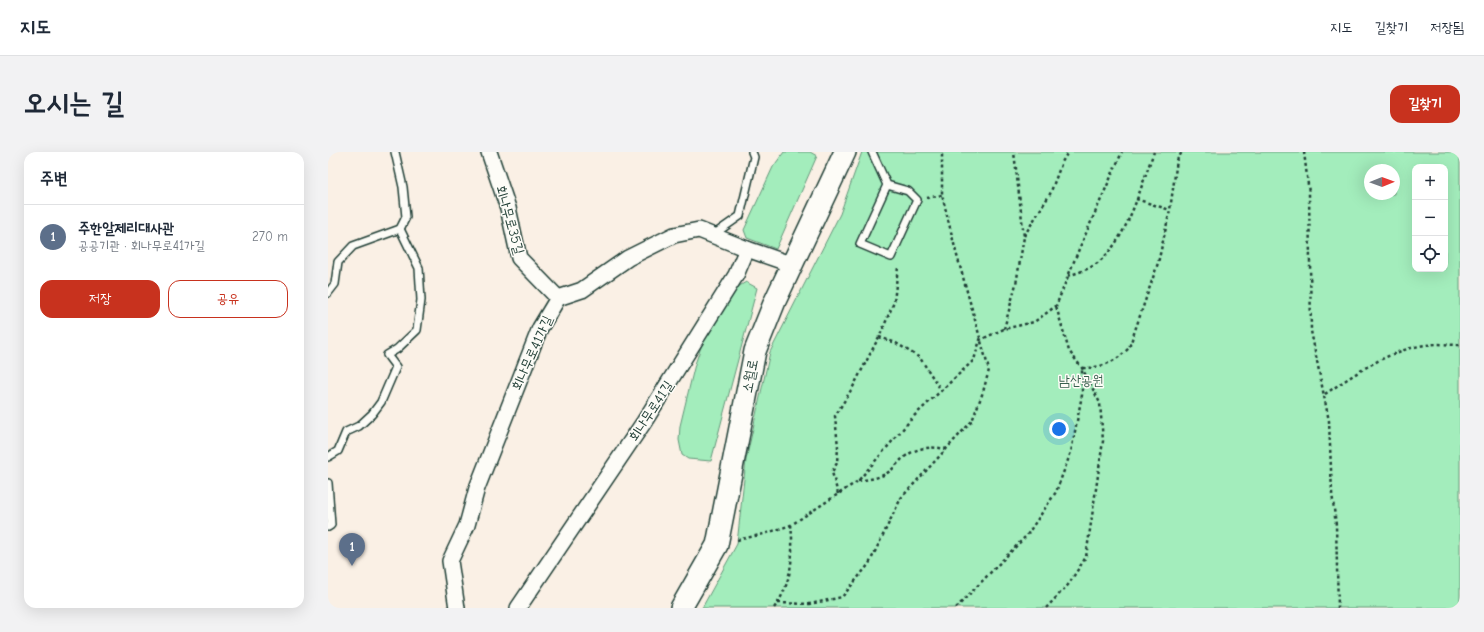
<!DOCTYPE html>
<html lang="ko">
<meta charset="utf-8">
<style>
:root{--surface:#fff;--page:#f2f2f3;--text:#1f2937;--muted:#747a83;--line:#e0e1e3;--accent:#c8321e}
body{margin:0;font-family:"Comic Neue","Poor Story",sans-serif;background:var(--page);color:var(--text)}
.controls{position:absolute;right:12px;top:12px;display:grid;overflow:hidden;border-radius:8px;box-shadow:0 4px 16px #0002}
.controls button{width:36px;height:36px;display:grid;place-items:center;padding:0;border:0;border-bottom:1px solid var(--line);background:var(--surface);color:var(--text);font:20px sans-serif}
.compass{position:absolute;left:1036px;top:12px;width:36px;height:36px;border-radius:50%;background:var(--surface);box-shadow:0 4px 16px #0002;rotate:89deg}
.you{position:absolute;left:731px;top:277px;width:14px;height:14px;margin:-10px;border:3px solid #fff;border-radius:50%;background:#1a73e8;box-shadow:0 0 0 6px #1a73e833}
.badge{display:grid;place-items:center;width:26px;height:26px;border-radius:50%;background:var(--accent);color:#fff;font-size:13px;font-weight:700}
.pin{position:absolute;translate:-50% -33px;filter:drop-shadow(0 1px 2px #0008)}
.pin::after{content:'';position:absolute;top:21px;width:14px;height:12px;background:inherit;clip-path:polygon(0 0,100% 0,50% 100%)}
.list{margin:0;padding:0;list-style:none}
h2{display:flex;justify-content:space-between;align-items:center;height:52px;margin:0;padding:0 16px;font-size:17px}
h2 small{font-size:13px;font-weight:400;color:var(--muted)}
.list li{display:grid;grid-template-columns:26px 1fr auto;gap:12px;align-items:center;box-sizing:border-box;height:64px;padding:0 16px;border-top:1px solid var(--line)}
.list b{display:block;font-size:15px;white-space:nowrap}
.list p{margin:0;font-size:13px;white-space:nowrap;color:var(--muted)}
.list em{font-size:13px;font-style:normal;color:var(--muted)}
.actions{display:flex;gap:8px;padding:12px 16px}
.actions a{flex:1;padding:9px 0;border:1px solid var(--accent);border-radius:12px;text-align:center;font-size:14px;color:var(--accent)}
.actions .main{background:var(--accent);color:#fff}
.icon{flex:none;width:22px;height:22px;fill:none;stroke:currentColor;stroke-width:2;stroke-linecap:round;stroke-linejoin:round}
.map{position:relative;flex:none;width:1132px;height:456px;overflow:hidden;border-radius:12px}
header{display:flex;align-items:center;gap:24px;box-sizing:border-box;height:56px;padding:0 20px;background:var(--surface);border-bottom:1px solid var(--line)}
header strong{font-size:19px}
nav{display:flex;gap:22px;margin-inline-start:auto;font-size:14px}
.intro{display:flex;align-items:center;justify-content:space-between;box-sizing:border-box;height:96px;padding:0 24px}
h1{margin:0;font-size:28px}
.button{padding:10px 18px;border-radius:12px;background:var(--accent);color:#fff;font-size:14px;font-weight:700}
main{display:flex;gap:24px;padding:0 24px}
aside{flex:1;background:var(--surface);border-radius:12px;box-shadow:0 4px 16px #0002}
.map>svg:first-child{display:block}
.green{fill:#a3edbc;stroke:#619578;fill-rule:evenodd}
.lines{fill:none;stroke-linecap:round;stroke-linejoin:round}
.lane-casing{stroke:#1f3d34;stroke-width:10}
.street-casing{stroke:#1f3d34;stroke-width:18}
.secondary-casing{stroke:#1f3d34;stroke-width:24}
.path{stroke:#1f3d34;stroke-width:2.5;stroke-dasharray:3 3;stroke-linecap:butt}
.lane{stroke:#fdfcf7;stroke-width:7}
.street{stroke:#fdfcf7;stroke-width:15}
.secondary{stroke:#fdfcf7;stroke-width:21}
.labels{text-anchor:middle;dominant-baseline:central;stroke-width:3;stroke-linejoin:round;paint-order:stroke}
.street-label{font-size:14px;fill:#1f3d34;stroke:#fdfcf7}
.park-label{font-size:14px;fill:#39604f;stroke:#fdfcf7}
</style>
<header>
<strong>지도</strong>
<nav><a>지도</a><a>길찾기</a><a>저장됨</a></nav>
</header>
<div class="intro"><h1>오시는 길</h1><a class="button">길찾기</a></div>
<main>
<aside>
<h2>주변<small></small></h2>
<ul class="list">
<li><span class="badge" style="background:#5c6f8a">1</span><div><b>주한알제리대사관</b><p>공공기관 · 회나무로41가길</p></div><em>270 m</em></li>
</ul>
<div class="actions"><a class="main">저장</a><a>공유</a></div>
</aside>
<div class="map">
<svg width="1132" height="456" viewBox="0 0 1132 456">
<rect width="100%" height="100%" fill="#faf0e5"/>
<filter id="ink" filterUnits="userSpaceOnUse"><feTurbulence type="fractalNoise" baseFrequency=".025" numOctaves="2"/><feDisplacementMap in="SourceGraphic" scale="8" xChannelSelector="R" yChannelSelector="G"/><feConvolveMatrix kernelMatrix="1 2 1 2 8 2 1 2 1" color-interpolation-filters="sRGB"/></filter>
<g filter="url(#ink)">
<!-- green -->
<g class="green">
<polygon points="456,0 482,0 489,4 448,97 419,86 416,78 445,15"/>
<path d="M534,0h598v456h-758l35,-64 9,-84 24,-108 70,-138zM1087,15h30v102h-30zM1042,18h24v24h-24z"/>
<polygon points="418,130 429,136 383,309 360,307 354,303 351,288 352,274 367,212 377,184 408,136"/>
</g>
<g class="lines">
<defs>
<g id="lane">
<polyline points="544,0 559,33 532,92 563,105 589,48 580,39 559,33"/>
<polyline points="385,83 412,64 426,5 424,0"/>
<polyline points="0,141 7,132 10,110 25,94 72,77 78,65 75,35 67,0"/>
<polyline points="0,305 10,299 18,280 31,274 44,262 53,250 68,215 59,203 69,197 89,178 93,148 91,116 72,77"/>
<polyline points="0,331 3,373 0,375"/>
</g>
<g id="street">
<polyline points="161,0 180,56 191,106 230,146"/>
<polyline points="129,456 122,409 139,373 149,336 212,176 230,146 254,138 300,106 346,83 371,78 419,97"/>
<polyline points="190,456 316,270 408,123 419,97 465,113"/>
</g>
<polyline id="secondary" points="353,456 389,393 427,199 447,149 517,0"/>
</defs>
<!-- lane casing -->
<use href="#lane" class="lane-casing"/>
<!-- street casing -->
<use href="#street" class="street-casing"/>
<!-- secondary casing -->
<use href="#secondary" class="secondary-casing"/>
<!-- path -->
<g class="path">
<polyline points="976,0 981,41 983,179 1001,269 1004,341 1008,373 1010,456"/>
<polyline points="599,46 614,43"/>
<polyline points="808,47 842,58"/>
<polyline points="696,84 722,42 734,10 740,0"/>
<path d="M740,124c8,-3 16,-5 23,-9 35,-19 49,-80 63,-115"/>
<polyline points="676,177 688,132 696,85 686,0"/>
<polyline points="551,185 568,191 592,206 613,238"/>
<path d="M997,242c30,-20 63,-44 101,-49 11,-2 23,0 34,0"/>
<path d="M530,329c12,-2 23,-3 32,-10 4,-3 8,-8 11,-11 14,-13 28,-14 46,-11"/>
<polyline points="510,342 504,320 509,311 510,295 507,264 525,235 554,179 566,150 570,115"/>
<polyline points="409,388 436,382 463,373 530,329 586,264 646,208 652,188 676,177 706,170 728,154 751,97 794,0"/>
<polyline points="450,451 482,452 514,445 541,412 573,346 644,269 655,240 661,218 628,100 614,43 614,0"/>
<path d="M446,456c18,-23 20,-56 17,-83"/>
<path d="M628,456l71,-73 29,-43 15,-40 11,-57v-27c21,0 33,-6 47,-20l29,-85 12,-53 7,-50 5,-8"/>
<polyline points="718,456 740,433 758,405 775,289 772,251 754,216 741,199 728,154"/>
</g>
<!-- lane -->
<use href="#lane" class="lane"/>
<!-- street -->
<use href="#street" class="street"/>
<!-- secondary -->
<use href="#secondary" class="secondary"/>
</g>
</g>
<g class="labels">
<!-- street labels -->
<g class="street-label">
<text transform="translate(182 68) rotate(74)">회나무로35길</text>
<text transform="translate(204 201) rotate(-66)">회나무로41가길</text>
<text transform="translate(422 224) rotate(-79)">소월로</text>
<text transform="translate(323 259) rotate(-57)">회나무로41길</text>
</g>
<!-- park labels -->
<g class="park-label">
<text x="753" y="228">남산공원</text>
</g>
</g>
</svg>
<div class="controls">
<button>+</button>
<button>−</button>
<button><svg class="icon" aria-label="locate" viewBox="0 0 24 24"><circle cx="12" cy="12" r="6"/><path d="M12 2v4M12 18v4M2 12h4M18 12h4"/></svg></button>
</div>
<svg class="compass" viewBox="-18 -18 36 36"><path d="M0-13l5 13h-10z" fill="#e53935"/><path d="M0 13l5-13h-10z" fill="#747a83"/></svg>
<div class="you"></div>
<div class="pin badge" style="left:24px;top:414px;background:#5c6f8a">1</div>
</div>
</main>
